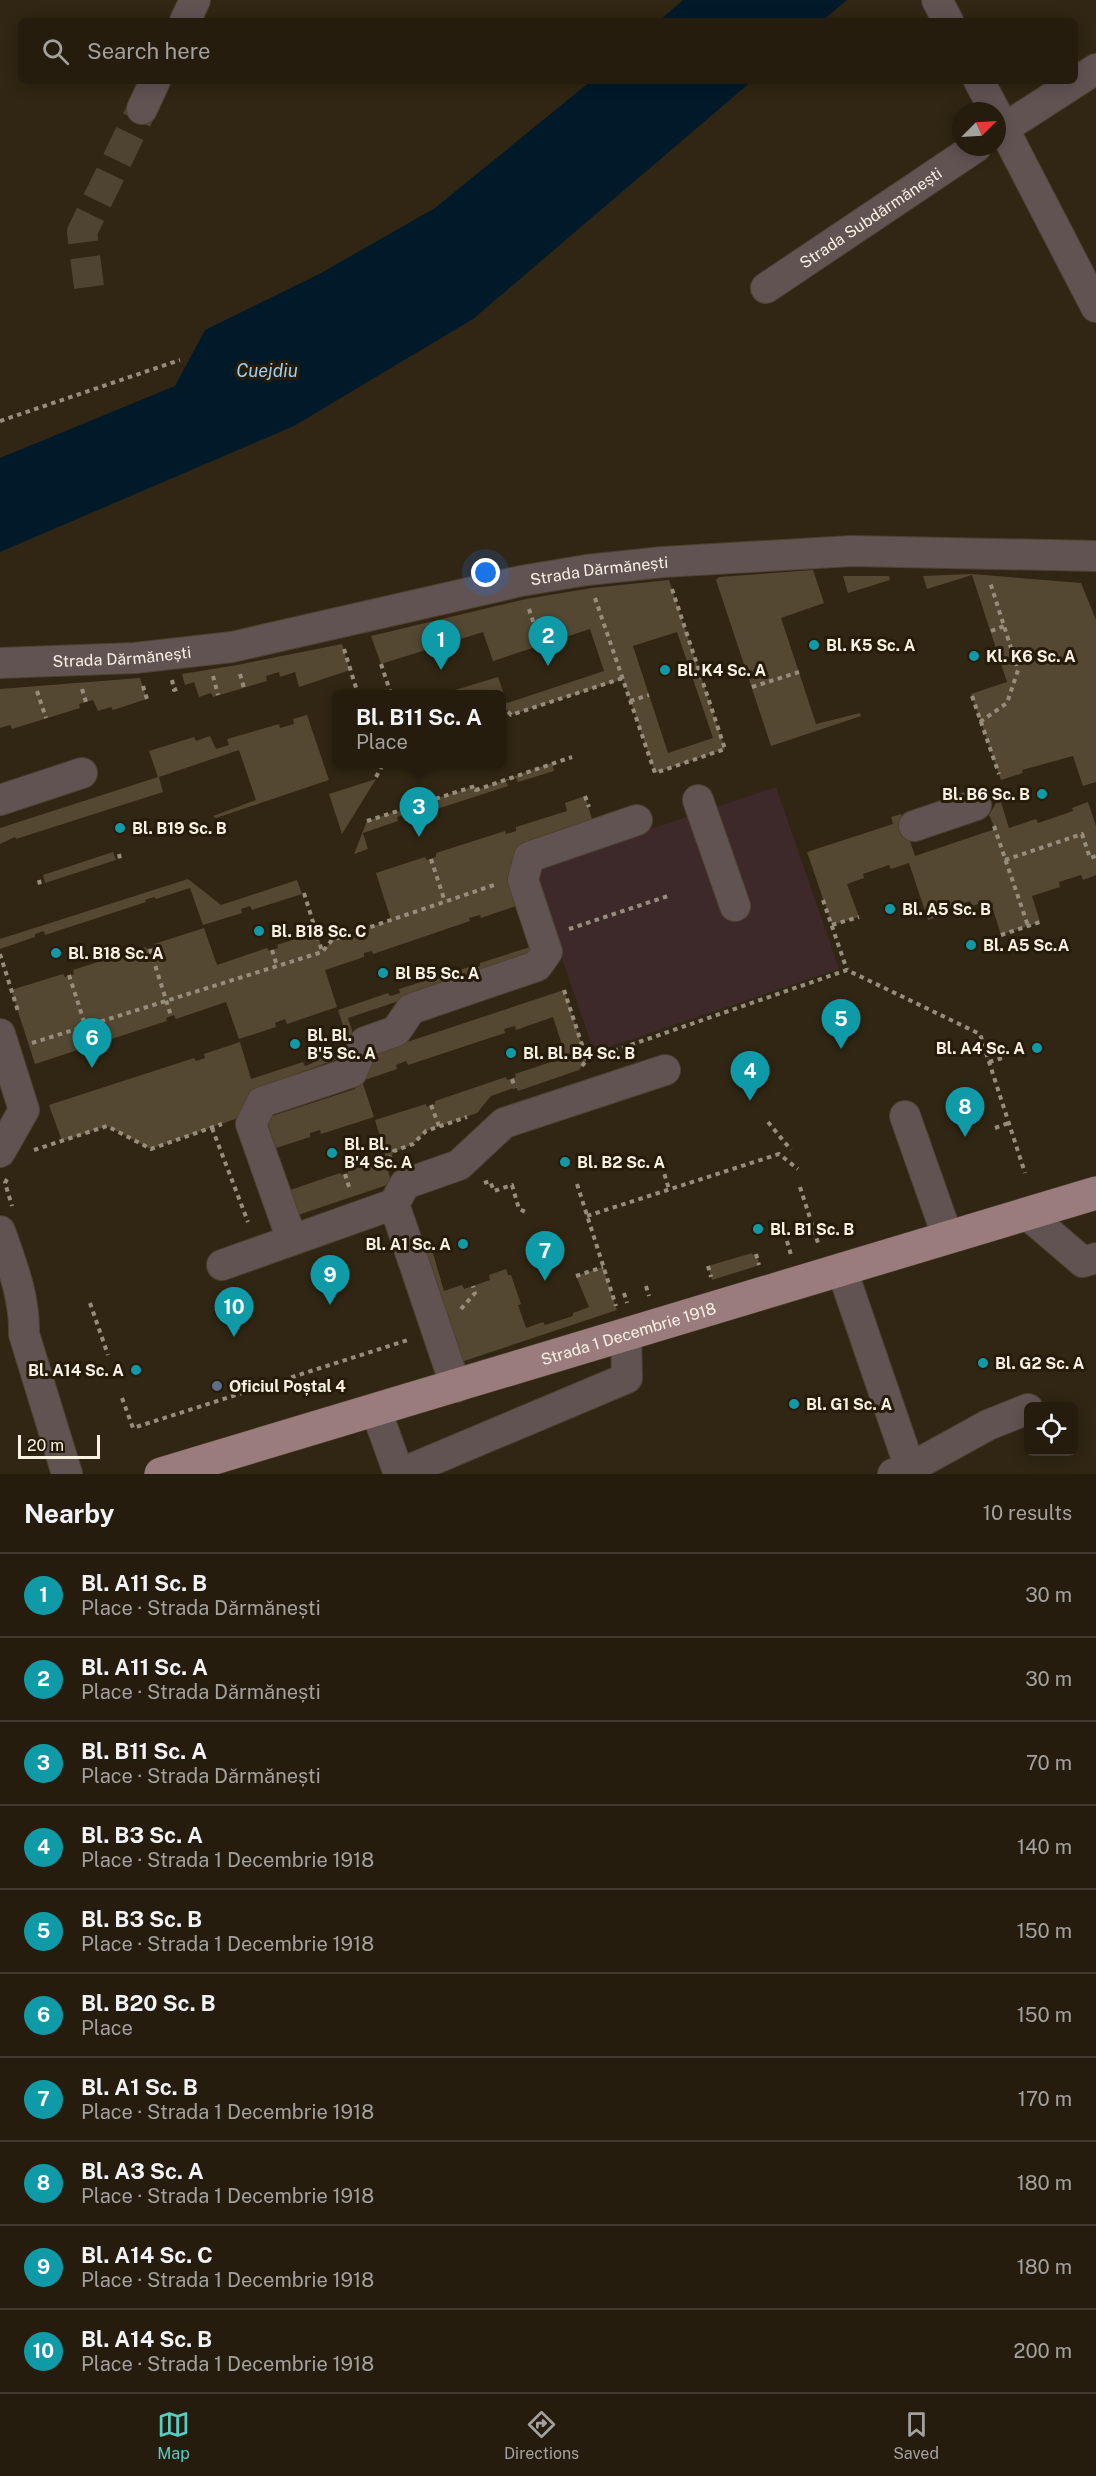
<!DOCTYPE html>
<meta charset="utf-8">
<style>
:root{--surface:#251c0e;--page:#31291c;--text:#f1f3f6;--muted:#a3a19e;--line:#423a2e;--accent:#56cec4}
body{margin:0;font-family:"Public Sans",sans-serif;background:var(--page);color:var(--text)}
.controls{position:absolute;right:18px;bottom:18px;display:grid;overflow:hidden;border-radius:9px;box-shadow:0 3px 15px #0003}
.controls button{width:54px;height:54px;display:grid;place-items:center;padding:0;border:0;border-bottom:2px solid var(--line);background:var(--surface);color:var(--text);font:30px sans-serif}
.compass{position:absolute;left:952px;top:102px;width:54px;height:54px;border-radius:50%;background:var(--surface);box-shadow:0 3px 15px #0003;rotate:66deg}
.scale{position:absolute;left:18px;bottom:15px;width:82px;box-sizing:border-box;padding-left:6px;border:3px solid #f8f1e4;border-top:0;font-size:16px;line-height:21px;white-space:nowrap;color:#f8f1e4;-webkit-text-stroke:4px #271c09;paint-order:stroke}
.you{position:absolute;left:486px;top:573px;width:21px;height:21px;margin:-15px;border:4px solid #fff;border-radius:50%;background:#1a73e8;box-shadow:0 0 0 9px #1a73e833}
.badge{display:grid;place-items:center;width:39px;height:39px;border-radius:50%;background:var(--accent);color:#fff;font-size:20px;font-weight:700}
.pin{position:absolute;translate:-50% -50px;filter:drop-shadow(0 2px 3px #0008)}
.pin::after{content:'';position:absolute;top:32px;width:21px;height:18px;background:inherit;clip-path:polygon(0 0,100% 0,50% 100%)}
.popup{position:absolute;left:332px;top:690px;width:174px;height:78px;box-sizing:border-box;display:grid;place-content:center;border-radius:9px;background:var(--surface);filter:drop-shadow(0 2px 4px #0005);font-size:20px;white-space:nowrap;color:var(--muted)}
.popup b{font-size:22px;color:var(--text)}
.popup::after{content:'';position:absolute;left:50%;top:100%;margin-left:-12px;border:12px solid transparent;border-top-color:var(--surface)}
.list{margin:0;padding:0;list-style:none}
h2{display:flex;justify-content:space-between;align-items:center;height:78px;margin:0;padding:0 24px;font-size:26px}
h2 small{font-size:20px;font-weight:400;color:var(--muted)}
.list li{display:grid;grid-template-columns:39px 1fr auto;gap:18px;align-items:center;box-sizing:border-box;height:84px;padding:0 24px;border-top:2px solid var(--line)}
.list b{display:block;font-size:22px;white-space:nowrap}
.list p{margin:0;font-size:20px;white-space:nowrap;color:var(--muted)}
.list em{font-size:20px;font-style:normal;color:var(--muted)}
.icon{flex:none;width:33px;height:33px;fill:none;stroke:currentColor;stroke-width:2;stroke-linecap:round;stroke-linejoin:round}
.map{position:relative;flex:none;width:1096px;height:1474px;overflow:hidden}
.search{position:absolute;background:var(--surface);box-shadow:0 3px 15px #0003;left:18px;right:18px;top:18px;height:66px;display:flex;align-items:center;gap:15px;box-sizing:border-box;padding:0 21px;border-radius:9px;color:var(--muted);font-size:22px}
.sheet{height:918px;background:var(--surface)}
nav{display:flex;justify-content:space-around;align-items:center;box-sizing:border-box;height:84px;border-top:2px solid var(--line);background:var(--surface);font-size:16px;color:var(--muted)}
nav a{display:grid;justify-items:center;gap:3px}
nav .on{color:var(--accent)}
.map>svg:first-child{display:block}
.education{fill:#3d292a}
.green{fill:#544832;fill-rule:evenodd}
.water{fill:#011a2a}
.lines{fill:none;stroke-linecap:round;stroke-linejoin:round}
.minor-tunnel{stroke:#4f4432;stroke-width:30;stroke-dasharray:30 15;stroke-linecap:butt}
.minor-casing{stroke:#4d4230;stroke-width:32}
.major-casing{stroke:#4d4230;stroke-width:34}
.path{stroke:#968d7d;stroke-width:4;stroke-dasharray:4.5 4.5;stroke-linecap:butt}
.minor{stroke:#625353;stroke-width:30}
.major{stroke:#9a7c7d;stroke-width:33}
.culture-dot{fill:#0f9aa8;stroke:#271c09;stroke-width:2}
.service-dot{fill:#5c6f8a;stroke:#271c09;stroke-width:2}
.labels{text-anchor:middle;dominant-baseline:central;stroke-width:6;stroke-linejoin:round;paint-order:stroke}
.street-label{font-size:16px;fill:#f8f1e4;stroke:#271c09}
.poi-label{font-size:16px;font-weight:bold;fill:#f8f1e4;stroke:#271c09;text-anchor:start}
.water-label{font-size:18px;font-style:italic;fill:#9acff3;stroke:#271c09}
</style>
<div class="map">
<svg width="1096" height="1474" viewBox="0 0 1096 1474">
<rect width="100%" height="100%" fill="#312613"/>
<!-- education -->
<polygon class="education" points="776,787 839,969 600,1050 592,1046 535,880 541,866"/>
<!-- green -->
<g class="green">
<polygon points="813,570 824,603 781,618 816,724 860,713 861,716 771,746 716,580 719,577"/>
<polygon points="972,574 1081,583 1096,620 1096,782 1083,786 1073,756 1022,770 1023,773 1001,780 971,694 1007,682 972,575 927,589 923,576"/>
<polygon points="843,576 889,576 890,580 848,593"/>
<path d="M669,580l56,169 -70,24 -32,-94 -112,36 -9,-10v-11h-60l56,-17 9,26 97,-32 -14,-42 -97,32 -10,-29 -102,32 -10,-28 155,-37 66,-11zM677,632l36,106 -45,15 -35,-107z"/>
<polygon points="342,644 350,670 299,687 295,672 280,677 279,672 266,676 267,681 213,697 211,693 199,697 194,682 185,685 182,674 237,665"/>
<polygon points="140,678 147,699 113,710 111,707 98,711 93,700 79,704 80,708 12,729 10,725 0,728 0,689"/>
<polygon points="307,715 329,780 216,818 213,816 256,800 239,750 159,777 163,792 16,839 15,837 0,844 0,828 158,777 149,751 194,737 196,741 210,736 216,749 229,745 227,739 279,724 280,728 294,724 293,719"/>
<polygon points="552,763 554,771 518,782 516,778 506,781 508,786 409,818 408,814 397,817 398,821 363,833 368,849 354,854 367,821 475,786 477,790"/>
<polygon points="376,779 342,834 329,794"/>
<polygon points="585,796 593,822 516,848 510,880 519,905 481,918 480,915 469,918 470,921 373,954 372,951 364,953 364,957 325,970 337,1007 287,1024 285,1019 275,1023 276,1027 239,1039 226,1002 176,1019 174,1015 166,1018 167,1021 96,1044 95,1041 87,1044 87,1047 35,1064 11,990 63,974 65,977 74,974 73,970 145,947 147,949 155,947 154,944 204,928 217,965 267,948 269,951 278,948 277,945 316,932 323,951 332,940 391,920 376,873 425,857 427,860 436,857 436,853 505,831 506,834 516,831 516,827 567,811 565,803"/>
<polygon points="1001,802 1009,828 1036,819 1038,823 1073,811 1072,808 1088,802 1096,826 1096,875 1083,880 1081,875 1059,882 1060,887 1032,896 1040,922 1001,935 990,900 972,906 970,901 933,914 934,918 928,920 909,863 891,869 889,865 863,874 864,878 847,884 859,917 832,925 807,852 893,824 891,817 901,814 915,856 995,829 989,815 996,803"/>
<polygon points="113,852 116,860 45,883 43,875"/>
<polygon points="188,879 221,905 297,880 302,894 252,910 250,906 241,909 242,913 203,925 190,888 156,899 154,897 145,900 146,902 45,935 44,931 35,934 35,937 0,949 0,939"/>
<polygon points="533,946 530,957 348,1018 356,1043 351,1054 258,1088 238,1118 151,1149 107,1126 62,1141 49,1105 194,1058 196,1061 205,1058 204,1054 240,1042 251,1079 303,1062 305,1066 313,1063 312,1059 350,1047 338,1010 388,993 390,996 400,993 399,989 469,967 470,969 480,966 480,963"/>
<polygon points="564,990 587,1060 579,1070 518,1091 516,1087 491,1096 477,1113 426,1131 413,1144 394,1152 386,1164 391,1180 390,1184 298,1215 290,1190 340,1173 341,1175 348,1173 348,1171 386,1158 375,1120 426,1104 427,1107 435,1104 435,1101 506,1077 507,1080 516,1077 515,1074 566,1057 553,1017 516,1030 515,1026 504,1029 505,1033 408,1065 406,1061 396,1065 397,1069 362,1081 374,1117 321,1134 320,1130 310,1133 310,1137 276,1148 266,1118 355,1089 374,1053"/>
<polygon points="432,1250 444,1291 462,1285 464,1289 490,1280 489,1275 506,1269 508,1275 511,1275 521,1304 518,1305 526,1328 543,1322 545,1325 573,1316 573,1313 589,1307 576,1276 603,1267 617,1310 461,1362 425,1253"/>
<polygon points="752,1253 753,1255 756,1254 760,1265 712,1280 708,1266"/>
</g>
<!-- water -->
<g class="water">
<polygon points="683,0 847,0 822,21 659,21"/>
<polygon points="591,81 752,81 473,319 294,426 0,552 0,458 175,386 205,330 321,273 435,208"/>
</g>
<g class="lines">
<!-- minor-tunnel -->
<polyline class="minor-tunnel" points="89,287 82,232 142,109"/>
<defs>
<g id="minor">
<polyline points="937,0 948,21"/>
<polyline points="185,21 195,0"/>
<polyline points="979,81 995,111"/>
<polyline points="142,109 155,81"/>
<polyline points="997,116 1096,307"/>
<polyline points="997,133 1096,69"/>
<path id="s1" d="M766,288l210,-141"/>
<path id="s2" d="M0,663l135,-5 97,-11 289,-66 66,-11 76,-8 189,-11 244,5"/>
<polyline points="0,800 82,773"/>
<polyline points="698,800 735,906"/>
<polyline points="914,826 976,805"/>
<polyline points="0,1034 24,1110 0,1152"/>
<polyline points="905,1116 948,1238"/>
<polyline points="394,1204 405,1184 459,1165 504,1123 665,1070"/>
<polyline points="1027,1214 1083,1262 1096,1258"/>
<path d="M0,1231c12,34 25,67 24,103l43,140"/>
<polyline points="292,1240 251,1124 262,1102 352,1072 365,1042 396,1031 411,1009 537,966 547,952 523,880 529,857 637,820"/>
<polyline points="222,1265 394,1204 456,1387"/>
<polyline points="842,1270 910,1468"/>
<polyline points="376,1410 399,1474"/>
<polyline points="399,1474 627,1378 626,1335"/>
<polyline points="893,1474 910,1468 988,1425 1028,1409"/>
</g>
<g id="major">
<path id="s3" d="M161,1474l935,-281"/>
</g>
</defs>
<!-- minor casing -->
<use href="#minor" class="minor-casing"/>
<!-- major casing -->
<use href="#major" class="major-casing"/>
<!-- path -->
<g class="path">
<polyline points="0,421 180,360"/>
<polyline points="595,598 655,773 725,749 672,589"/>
<polyline points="529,609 541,645"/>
<polyline points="430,630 435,647"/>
<polyline points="991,631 1004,626"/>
<polyline points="344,649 358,694"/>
<polyline points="381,664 391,694"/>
<polyline points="240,674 244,688"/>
<polyline points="213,676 218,695"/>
<polyline points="172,680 174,690 179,688"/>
<polyline points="143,686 147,699"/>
<polyline points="752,687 799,672"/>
<polyline points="82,689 86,702"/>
<polyline points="37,691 46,718"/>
<polyline points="972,696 999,774"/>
<polyline points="630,701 649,695"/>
<polyline points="502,705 511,715 623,678"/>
<polyline points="980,722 1007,703 1018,670 990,582"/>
<polyline points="376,777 381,768 380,764"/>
<polyline points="585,796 589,807"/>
<polyline points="367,821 475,786 476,790 572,757"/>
<polyline points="994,826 1028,926"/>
<polyline points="119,854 120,859"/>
<polyline points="431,859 445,902"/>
<polyline points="1005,860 1082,834 1090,858 1096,856"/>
<polyline points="39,880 40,885"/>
<polyline points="304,893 322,951"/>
<polyline points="823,900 847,970"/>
<polyline points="832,925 859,917"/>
<polyline points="569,929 671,895"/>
<polyline points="1001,935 1040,922"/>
<polyline points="150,949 171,1016"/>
<polyline points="272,950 277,966"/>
<polyline points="0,954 18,1011"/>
<polyline points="69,975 91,1043"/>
<polyline points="564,990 587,1060"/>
<polyline points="32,1043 322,952 332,940 497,884"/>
<polyline points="989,1062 1006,1057"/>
<polyline points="582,1066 587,1060 847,970 980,1034 1025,1173"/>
<polyline points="512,1079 515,1088"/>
<polyline points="431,1105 439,1126"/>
<polyline points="768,1122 791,1150"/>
<polyline points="212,1128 248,1222"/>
<polyline points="995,1128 1009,1123"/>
<polyline points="34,1150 107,1126 151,1149 222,1124"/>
<polyline points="659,1157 669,1189"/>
<polyline points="389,1160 394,1151 413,1144 426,1131 467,1117"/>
<polyline points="345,1174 350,1190"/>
<polyline points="7,1179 5,1183 12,1206"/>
<polyline points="484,1183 490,1181 494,1191 512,1185 519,1209 528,1213"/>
<polyline points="577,1184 616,1306"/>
<polyline points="800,1187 819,1246"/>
<polyline points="587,1216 779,1154 798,1169"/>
<polyline points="787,1241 791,1255"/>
<polyline points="756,1254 759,1265"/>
<polyline points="708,1266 711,1277"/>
<polyline points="576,1276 603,1267"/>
<polyline points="646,1286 649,1296"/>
<polyline points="624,1293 627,1303"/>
<polyline points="90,1303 108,1355"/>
<polyline points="461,1309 475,1293 473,1286"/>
<polyline points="122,1398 133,1428 411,1339"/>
</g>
<!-- minor -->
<use href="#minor" class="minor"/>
<!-- major -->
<use href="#major" class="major"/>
</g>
<!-- markers -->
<g class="culture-dot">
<circle cx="814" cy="645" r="6"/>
<circle cx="974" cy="656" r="6"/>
<circle cx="665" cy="670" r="6"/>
<circle cx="1042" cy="794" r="6"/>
<circle cx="120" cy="828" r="6"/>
<circle cx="890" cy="909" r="6"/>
<circle cx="259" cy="931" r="6"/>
<circle cx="971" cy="945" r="6"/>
<circle cx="56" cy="953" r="6"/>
<circle cx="383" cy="973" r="6"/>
<circle cx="295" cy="1044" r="6"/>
<circle cx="1037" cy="1048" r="6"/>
<circle cx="511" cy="1053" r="6"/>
<circle cx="332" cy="1153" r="6"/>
<circle cx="565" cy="1162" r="6"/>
<circle cx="758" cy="1229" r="6"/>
<circle cx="463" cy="1244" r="6"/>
<circle cx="983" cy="1363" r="6"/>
<circle cx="136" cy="1370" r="6"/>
<circle cx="794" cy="1404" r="6"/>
</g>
<circle class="service-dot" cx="217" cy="1386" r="6"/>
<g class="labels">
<!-- street labels -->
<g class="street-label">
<text stroke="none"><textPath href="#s1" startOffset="126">Strada Subdărmănești</textPath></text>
<text stroke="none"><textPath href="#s2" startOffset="608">Strada Dărmănești</textPath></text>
<text stroke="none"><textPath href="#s2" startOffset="122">Strada Dărmănești</textPath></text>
<text stroke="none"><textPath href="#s3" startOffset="488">Strada 1 Decembrie 1918</textPath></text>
</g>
<!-- poi labels -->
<g class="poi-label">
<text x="826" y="645">Bl. K5 Sc. A</text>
<text x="986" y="656">Kl. K6 Sc. A</text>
<text x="677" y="670">Bl. K4 Sc. A</text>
<text x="1030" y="794" text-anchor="end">Bl. B6 Sc. B</text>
<text x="132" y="828">Bl. B19 Sc. B</text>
<text x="902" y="909">Bl. A5 Sc. B</text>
<text x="271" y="931">Bl. B18 Sc. C</text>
<text x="983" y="945">Bl. A5 Sc.A</text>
<text x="68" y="953">Bl. B18 Sc. A</text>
<text x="395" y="973">Bl B5 Sc. A</text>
<text x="307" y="1035">Bl. Bl.<tspan x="307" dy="18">B'5 Sc. A</tspan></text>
<text x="1025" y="1048" text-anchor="end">Bl. A4 Sc. A</text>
<text x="523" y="1053">Bl. Bl. B4 Sc. B</text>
<text x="344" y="1144">Bl. Bl.<tspan x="344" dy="18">B'4 Sc. A</tspan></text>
<text x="577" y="1162">Bl. B2 Sc. A</text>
<text x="770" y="1229">Bl. B1 Sc. B</text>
<text x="451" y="1244" text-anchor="end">Bl. A1 Sc. A</text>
<text x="995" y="1363">Bl. G2 Sc. A</text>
<text x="124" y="1370" text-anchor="end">Bl. A14 Sc. A</text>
<text x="229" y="1386">Oficiul Poștal 4</text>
<text x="806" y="1404">Bl. G1 Sc. A</text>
</g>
<!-- water labels -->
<g class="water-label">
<text x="267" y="370">Cuejdiu</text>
</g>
</g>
</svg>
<div class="controls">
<button><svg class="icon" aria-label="locate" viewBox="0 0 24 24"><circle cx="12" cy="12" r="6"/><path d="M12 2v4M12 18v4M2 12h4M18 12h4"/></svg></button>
</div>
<svg class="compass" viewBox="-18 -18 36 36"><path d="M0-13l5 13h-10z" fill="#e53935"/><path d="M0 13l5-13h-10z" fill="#a3a19e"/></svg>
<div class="scale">20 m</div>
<div class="you"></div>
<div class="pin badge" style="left:441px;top:670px;background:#0f9aa8">1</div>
<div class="pin badge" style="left:548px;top:666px;background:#0f9aa8">2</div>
<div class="pin badge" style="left:419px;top:837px;background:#0f9aa8">3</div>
<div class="popup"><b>Bl. B11 Sc. A</b>Place</div>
<div class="pin badge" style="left:750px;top:1101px;background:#0f9aa8">4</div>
<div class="pin badge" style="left:841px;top:1049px;background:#0f9aa8">5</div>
<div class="pin badge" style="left:92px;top:1068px;background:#0f9aa8">6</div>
<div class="pin badge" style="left:545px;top:1281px;background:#0f9aa8">7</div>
<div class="pin badge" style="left:965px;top:1137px;background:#0f9aa8">8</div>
<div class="pin badge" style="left:330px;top:1305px;background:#0f9aa8">9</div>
<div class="pin badge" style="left:234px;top:1337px;background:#0f9aa8">10</div>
<div class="search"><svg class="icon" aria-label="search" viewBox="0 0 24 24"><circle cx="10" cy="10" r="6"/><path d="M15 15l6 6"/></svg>Search here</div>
</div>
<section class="sheet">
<h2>Nearby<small>10 results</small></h2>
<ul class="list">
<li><span class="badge" style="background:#0f9aa8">1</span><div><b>Bl. A11 Sc. B</b><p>Place · Strada Dărmănești</p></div><em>30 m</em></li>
<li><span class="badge" style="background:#0f9aa8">2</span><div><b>Bl. A11 Sc. A</b><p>Place · Strada Dărmănești</p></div><em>30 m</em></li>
<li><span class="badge" style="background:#0f9aa8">3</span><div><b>Bl. B11 Sc. A</b><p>Place · Strada Dărmănești</p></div><em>70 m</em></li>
<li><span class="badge" style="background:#0f9aa8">4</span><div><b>Bl. B3 Sc. A</b><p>Place · Strada 1 Decembrie 1918</p></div><em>140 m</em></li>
<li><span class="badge" style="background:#0f9aa8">5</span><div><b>Bl. B3 Sc. B</b><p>Place · Strada 1 Decembrie 1918</p></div><em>150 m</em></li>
<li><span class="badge" style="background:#0f9aa8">6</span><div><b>Bl. B20 Sc. B</b><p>Place</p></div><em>150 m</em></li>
<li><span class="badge" style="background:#0f9aa8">7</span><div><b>Bl. A1 Sc. B</b><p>Place · Strada 1 Decembrie 1918</p></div><em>170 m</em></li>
<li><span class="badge" style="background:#0f9aa8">8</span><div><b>Bl. A3 Sc. A</b><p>Place · Strada 1 Decembrie 1918</p></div><em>180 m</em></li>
<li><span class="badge" style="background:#0f9aa8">9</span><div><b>Bl. A14 Sc. C</b><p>Place · Strada 1 Decembrie 1918</p></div><em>180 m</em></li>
<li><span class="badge" style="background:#0f9aa8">10</span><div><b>Bl. A14 Sc. B</b><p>Place · Strada 1 Decembrie 1918</p></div><em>200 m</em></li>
</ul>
</section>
<nav>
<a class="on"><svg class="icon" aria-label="map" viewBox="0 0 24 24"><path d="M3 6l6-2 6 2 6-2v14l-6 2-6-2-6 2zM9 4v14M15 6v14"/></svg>Map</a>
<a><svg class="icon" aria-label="directions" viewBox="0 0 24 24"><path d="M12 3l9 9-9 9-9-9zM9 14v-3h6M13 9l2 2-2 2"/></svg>Directions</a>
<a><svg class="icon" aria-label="saved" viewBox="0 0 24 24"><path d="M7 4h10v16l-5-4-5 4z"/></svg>Saved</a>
</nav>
